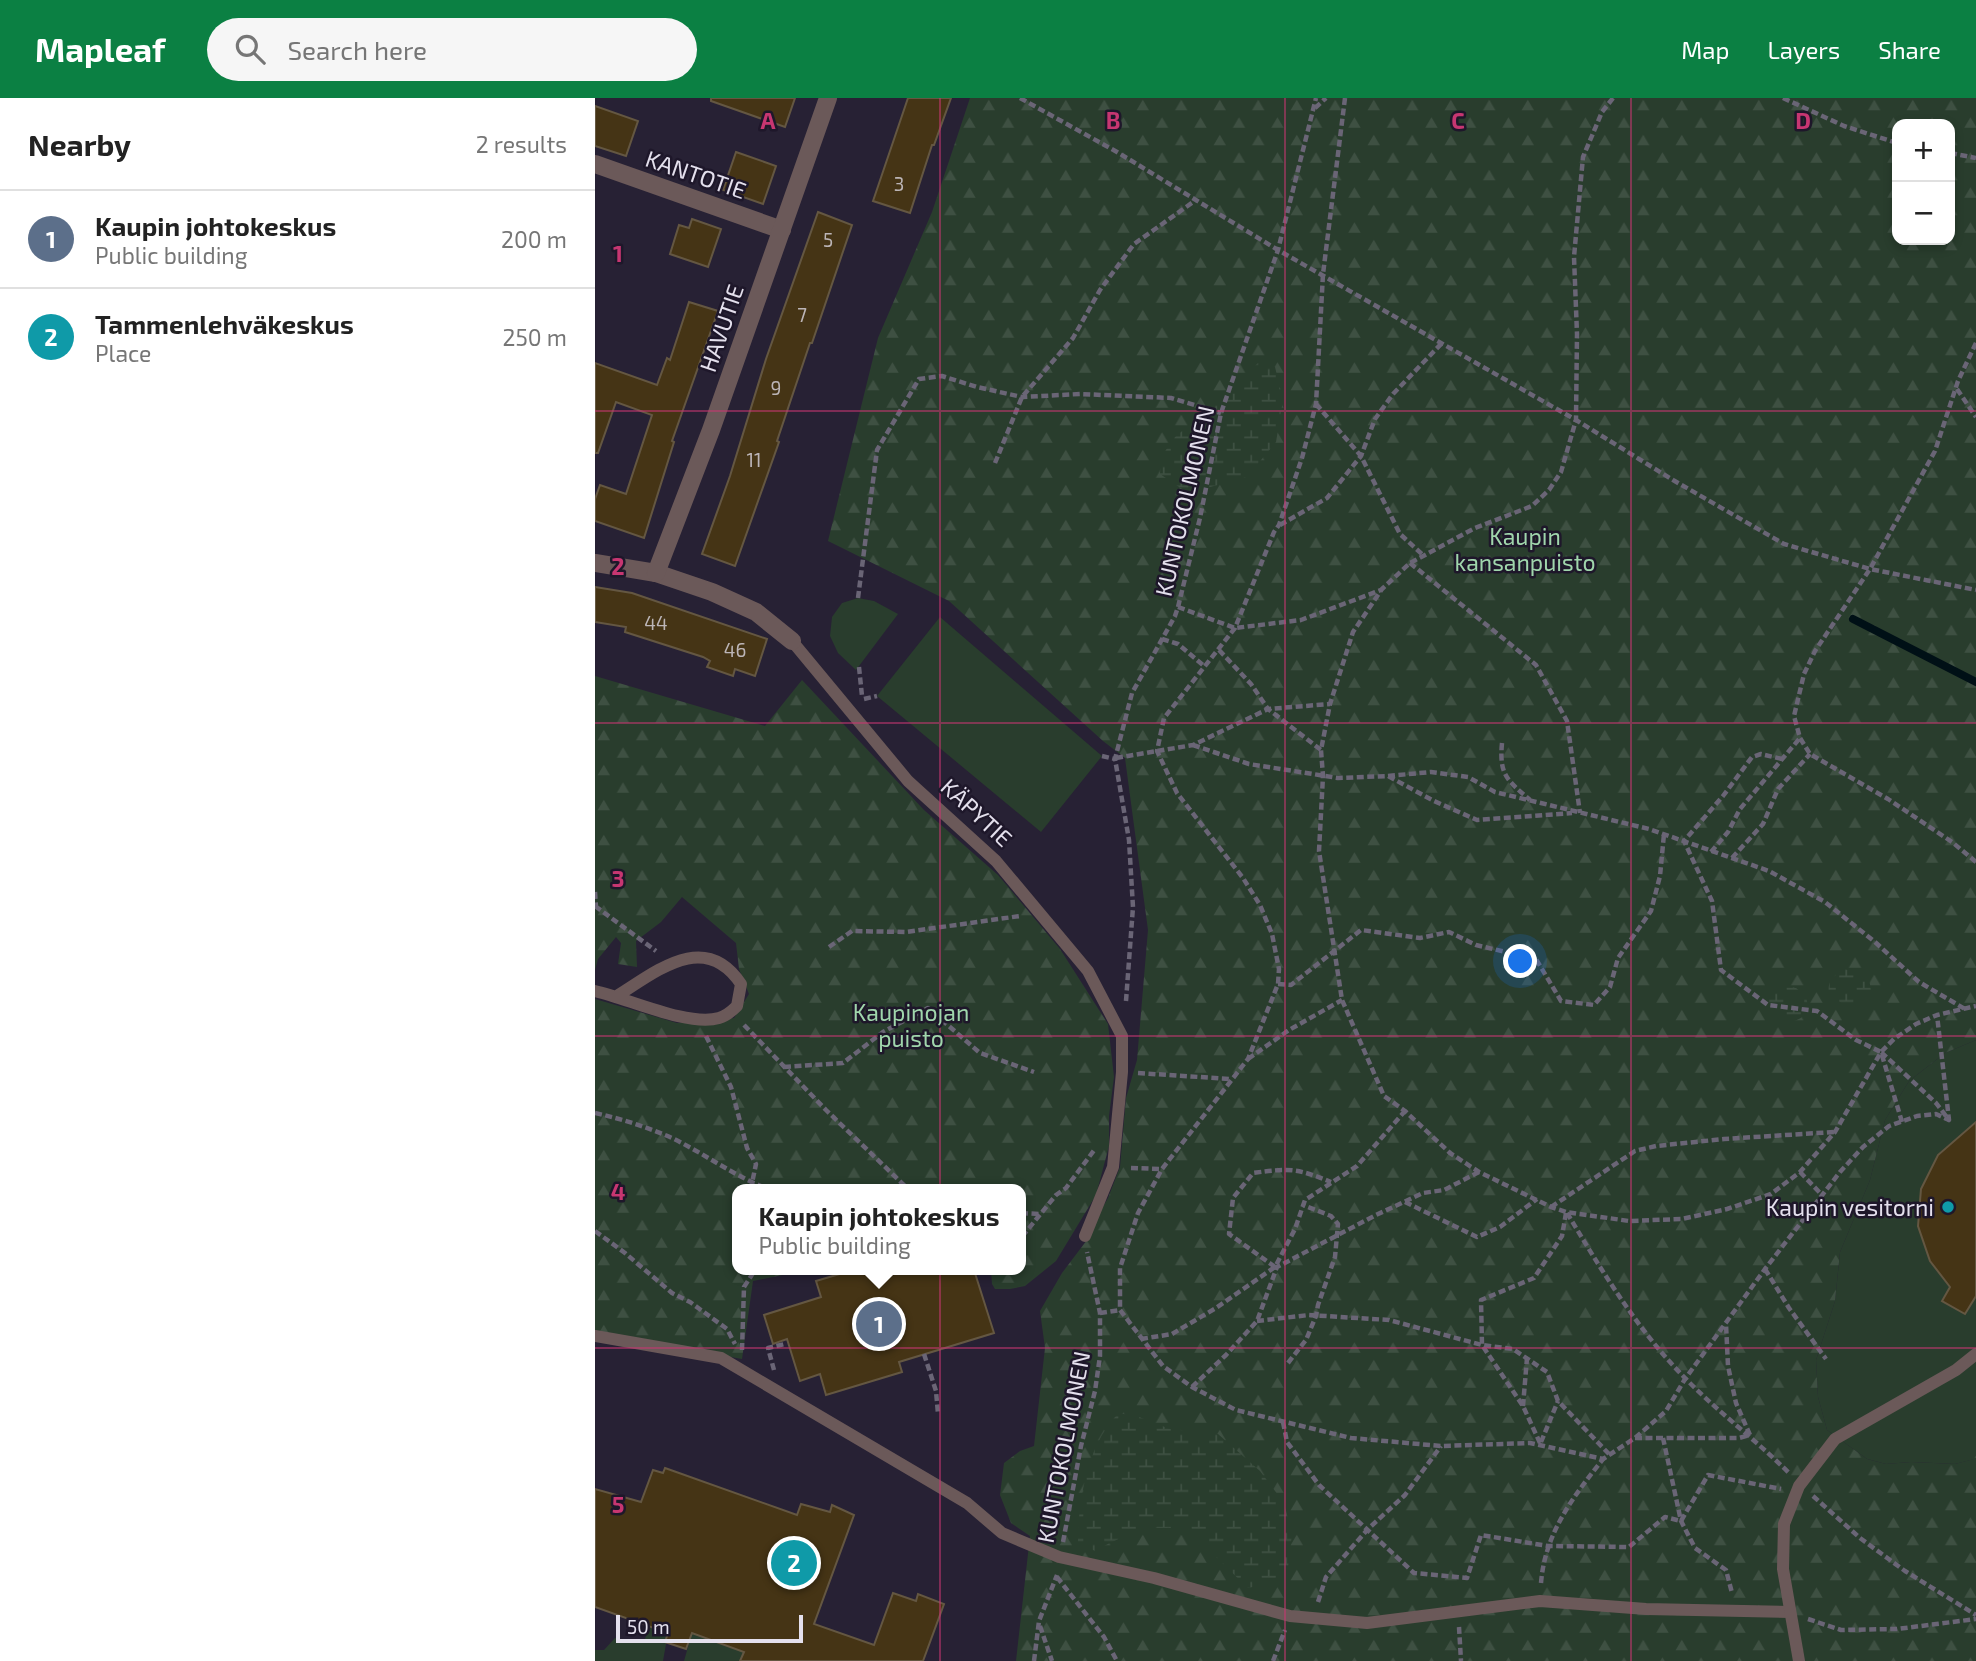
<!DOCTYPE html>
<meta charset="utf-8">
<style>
:root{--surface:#fff;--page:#f6f6f6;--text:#222;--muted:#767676;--line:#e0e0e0;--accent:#0b8043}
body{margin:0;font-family:"Exo 2",sans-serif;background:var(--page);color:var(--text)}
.controls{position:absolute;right:21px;top:21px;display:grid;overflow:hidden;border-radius:14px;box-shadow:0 4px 10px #0003}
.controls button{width:63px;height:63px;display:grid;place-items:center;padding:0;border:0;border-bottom:2px solid var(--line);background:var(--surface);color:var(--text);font:35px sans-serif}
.scale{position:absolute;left:21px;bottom:18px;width:187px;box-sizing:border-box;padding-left:7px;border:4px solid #e4e0ed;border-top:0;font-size:19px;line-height:24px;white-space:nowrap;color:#e4e0ed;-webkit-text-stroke:5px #1e172a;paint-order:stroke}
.you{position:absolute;left:926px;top:864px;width:24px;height:24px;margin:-18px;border:5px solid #fff;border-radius:50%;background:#1a73e8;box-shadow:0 0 0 10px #1a73e833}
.badge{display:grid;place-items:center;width:46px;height:46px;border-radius:50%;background:var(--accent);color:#fff;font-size:23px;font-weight:700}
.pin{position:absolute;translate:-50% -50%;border:4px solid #fff;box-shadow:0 2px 7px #0006}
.popup{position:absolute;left:137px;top:1086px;width:294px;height:91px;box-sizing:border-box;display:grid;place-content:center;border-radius:14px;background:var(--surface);filter:drop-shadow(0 2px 5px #0005);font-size:23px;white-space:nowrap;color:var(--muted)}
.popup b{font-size:26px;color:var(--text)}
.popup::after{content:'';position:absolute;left:50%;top:100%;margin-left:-14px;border:14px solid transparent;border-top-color:var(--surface)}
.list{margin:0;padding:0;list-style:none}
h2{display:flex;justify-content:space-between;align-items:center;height:91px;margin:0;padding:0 28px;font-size:30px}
h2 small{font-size:23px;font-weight:400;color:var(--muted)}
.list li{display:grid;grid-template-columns:46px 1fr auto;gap:21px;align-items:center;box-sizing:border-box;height:98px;padding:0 28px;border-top:2px solid var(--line)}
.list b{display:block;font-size:26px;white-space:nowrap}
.list p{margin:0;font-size:23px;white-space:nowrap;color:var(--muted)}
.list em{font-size:23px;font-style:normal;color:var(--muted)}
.icon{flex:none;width:38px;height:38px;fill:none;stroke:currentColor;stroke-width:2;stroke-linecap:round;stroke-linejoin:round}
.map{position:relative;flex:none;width:1381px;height:1563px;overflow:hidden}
header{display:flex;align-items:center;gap:42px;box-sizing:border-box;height:98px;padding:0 35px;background:var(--accent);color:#fff}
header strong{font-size:33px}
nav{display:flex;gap:38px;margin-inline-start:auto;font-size:24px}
.search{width:490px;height:63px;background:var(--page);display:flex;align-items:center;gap:18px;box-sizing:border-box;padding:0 24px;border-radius:38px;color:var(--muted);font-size:26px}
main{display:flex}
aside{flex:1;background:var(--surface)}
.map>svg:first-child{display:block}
.green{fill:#293d2d}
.forest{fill:url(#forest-firs);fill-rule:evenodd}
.wetland{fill:url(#wetland-marsh)}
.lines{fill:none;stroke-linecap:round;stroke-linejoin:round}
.stream{stroke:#001016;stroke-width:8}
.building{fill:#453415;stroke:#645742;stroke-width:2}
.path{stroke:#6a6576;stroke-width:4.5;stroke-dasharray:7 3.5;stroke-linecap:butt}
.service{stroke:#6b5959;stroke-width:12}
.minor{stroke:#6b5959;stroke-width:18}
.grid{fill:none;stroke:#c73671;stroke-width:2;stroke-opacity:0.55}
.culture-dot{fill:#0f9aa8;stroke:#1e172a;stroke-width:2.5}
.labels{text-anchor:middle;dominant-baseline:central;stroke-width:5;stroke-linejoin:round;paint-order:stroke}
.number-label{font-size:19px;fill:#bcb5b7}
.street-label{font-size:23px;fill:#e4e0ed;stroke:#1e172a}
.park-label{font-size:23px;fill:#a0d6ac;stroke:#1e172a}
.poi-label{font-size:23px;fill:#e4e0ed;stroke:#1e172a;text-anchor:end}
.grid-label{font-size:23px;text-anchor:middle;font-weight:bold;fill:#c73671;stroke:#1e172a;stroke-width:5;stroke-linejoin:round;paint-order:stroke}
</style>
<header>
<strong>Mapleaf</strong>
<div class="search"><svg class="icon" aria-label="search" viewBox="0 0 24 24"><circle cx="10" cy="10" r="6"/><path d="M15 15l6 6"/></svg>Search here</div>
<nav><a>Map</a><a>Layers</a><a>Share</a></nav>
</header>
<main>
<aside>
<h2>Nearby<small>2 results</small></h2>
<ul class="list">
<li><span class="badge" style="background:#5c6f8a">1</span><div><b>Kaupin johtokeskus</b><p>Public building</p></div><em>200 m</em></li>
<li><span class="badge" style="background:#0f9aa8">2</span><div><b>Tammenlehväkeskus</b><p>Place</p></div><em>250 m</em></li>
</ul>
</aside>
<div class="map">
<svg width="1381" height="1563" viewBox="0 0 1381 1563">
<defs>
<pattern id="forest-firs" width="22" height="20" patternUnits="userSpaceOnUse" patternTransform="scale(1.75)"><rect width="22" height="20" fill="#293d2d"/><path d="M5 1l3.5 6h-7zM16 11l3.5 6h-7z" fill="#3e5042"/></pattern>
<pattern id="wetland-marsh" width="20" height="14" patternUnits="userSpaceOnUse" patternTransform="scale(1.75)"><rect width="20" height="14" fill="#293d2d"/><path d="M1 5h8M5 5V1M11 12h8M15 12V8" fill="none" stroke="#3e5042"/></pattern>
</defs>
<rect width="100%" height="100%" fill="#272134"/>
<!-- green -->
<g class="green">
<polygon points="263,500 279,503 303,516 261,572 243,555 235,538 237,519 247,505"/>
<polygon points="345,519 507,658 446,734 282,598"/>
<polygon points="1381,942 1381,1357 1380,1361 1360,1366 1316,1364 1291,1366 1272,1361 1232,1332 1223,1299 1221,1262 1240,1203 1245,1154 1275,1082 1290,1022 1314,983 1350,955"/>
<polygon points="55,1529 73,1535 68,1563 0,1563 0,1552 9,1552 20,1540 48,1545"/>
<polygon points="97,1535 149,1554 146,1561 149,1563 89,1563"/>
</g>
<!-- forest -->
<g class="forest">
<path d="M375,0h1006v942l-31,13 -36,28 -24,39 -15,60 -30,72 -5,49 -19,59 2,37 9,33 40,29 19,5 25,-2 44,2 19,-5 2,-4v206h-960l14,-125 -19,-13 -11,-28 4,-32 16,-12 14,-5 11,-98 -5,-37 22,-38 25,-33 9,-21 12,-21 12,-31 6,-69 11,-38 11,-130 -23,-172 -22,-17 -154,-140 -121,-60 50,-203 54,-126zM1302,26h53v116h-53z"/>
<polygon points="0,578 170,628 207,582 329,712 403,777 465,851 513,926 519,979 514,1018 514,1048 501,1097 461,1163 430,1188 415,1191 400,1191 397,1186 396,1172 426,1172 426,1091 142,1091 142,1172 212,1172 158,1183 147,1261 0,1234 0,901 82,925 139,920 154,896 144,871 141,845 87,799 66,824 41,843 42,869 23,866 26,845 21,839 3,861 0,872"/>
</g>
<!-- wetland -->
<g class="wetland">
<polygon points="663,265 680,269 688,302 681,344 652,379 593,395 565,376 566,359 580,339 616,309"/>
<path d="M1248,871l16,3 10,7 3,17 -12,10 -16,-1 -15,-11c-2,-13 4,-17 14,-25z"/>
<path d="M1185,887l16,3 10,8 3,16c-19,15 -25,12 -43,-2 -2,-13 4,-17 14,-25z"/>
<path d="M524,1315l20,4 31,12 48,5 42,37 24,32 8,31 -4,33 -18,16 -22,5c-60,-58 -71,-83 -153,-37l-17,-9c0,-41 10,-100 41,-129z"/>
</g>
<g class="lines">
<!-- stream -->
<polyline class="stream" points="1258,521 1381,584"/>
</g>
<!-- building -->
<g class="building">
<polygon points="116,0 200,0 190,29 116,3"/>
<polygon points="313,0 356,0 339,47 337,47 315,115 278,103"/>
<polygon points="0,8 43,23 31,58 0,48"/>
<polygon points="141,54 181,68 168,106 128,92"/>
<polygon points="223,114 257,127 217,245 215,245 182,343 184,344 140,468 107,456 135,378 171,261"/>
<polygon points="97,121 126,131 113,169 75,156 84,127 94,130"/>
<polygon points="94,204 123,213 77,343 79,344 49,440 0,423 0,401 5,387 31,396 57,317 21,304 3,355 0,355 0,265 62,287 72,260 75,262"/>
<polygon points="0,489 37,495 172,541 160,578 140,571 138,578 112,569 115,563 108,559 30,534 31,529 0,524"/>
<polygon points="1381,1024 1381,1198 1370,1216 1347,1203 1355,1189 1335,1163 1323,1128 1326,1091 1343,1057"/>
<polygon points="258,1172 379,1172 399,1235 304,1264 307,1274 231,1297 225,1276 205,1283 192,1241 178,1246 169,1217 226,1199 221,1183"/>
<polygon points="70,1370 202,1417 206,1406 235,1414 237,1407 259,1417 219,1526 279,1547 298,1495 321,1503 323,1496 349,1506 328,1563 145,1563 149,1554 97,1535 91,1551 70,1544 73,1535 0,1509 0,1391 46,1404 58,1372 68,1375"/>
</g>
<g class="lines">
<!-- path -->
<g class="path">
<polyline points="425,0 522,54 683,152 981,322 1078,382 1189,446 1275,471 1381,492"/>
<polyline points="750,0 728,176 721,306 707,360 684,427 679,434 640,530 569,620 562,653 582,695 648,780 665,807 677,836 684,871 683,886 653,961 567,1071 543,1115 525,1170 525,1212 568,1268 597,1289 641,1312 756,1340 846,1348 935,1345 1008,1361 1040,1340 1071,1313 1090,1281 1170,1171 1245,1074 1268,1049 1294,1028 1322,1018 1341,1016 1354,1022"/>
<polyline points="1018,0 1007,14 988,59 979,159 982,236 981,322 966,374 954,392 937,408 880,430 815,465 787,491 758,534 735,606 726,652 728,678 724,753 747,902 789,998 810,1013 855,1055 884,1074 956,1109 971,1114 1034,1123 1087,1121 1132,1111 1176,1096 1205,1074 1240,1034 1286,954 1299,941 1321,926 1342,917 1381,908"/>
<polyline points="1188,0 1249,28 1302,45"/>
<polyline points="720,10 731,0"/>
<polyline points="1355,55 1381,60"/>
<polyline points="1381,245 1363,283 1340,353 1275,471 1220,553 1209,576 1199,618 1205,640 1215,656 1293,701 1357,744 1381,764"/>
<polyline points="1362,291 1381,319"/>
<polyline points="721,306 766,358 805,436 829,458"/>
<polyline points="400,365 427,299 478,240 505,192 539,146 601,102"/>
<polyline points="685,427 732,400 766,358 780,321 798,296 847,245"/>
<polyline points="815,465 941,567 972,623 985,715"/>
<polyline points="263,500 282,352 324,281 347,278 382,289 427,299 485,296 576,300 626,315"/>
<polyline points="583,509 640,530 706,522 786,492"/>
<polyline points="567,541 583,546 609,568"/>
<polyline points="624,552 656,586 673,611 726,652"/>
<polyline points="264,569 267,598"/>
<polyline points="269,601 282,598"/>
<path d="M907,645c-3,32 5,37 28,57"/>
<polyline points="598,647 654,666 743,680 793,678 839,703 882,722 977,715"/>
<polyline points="507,658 520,661"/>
<polyline points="521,660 598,647 673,611 735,606"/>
<polyline points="1187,661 1166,656 1157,659 1128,698 1089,743 1117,803 1126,872 1173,907 1222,913 1261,942 1286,954"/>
<polyline points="793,678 836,674 873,679 900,694 1054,731 1174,773 1230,804 1280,844 1324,884 1370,911"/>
<polyline points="1116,754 1133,734 1145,711 1205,640"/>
<polyline points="1137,760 1168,726 1183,691 1215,656"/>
<polyline points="0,794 1,809"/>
<polyline points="0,808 61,853"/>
<polyline points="234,849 257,833 311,834 425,818"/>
<polyline points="683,886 696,887 766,832 825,840 854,834 881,847 941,861 966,903 999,907 1015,889 1023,860 1056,813 1065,778 1069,736"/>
<polyline points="531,903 538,809 534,742 520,661 537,595 580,518 583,509 605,420 626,315 683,152 721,0"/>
<polyline points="149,927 231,1012 313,1091"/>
<polyline points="111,938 136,989 152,1050 161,1066 157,1085 159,1091"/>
<polyline points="653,961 694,932 747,902"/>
<polyline points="189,969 248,965 288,934 333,910 385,955 439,974"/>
<polyline points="543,975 635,981"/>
<path d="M0,1015c27,6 52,14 77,25 33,16 62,38 96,51"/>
<polyline points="1307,1024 1286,954 1341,1005 1354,1022 1342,917"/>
<polyline points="536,1070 567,1071"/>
<polyline points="1205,1074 1228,1098"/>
<polyline points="810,1104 882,1139 905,1129 942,1101"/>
<polyline points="956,1109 1040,1053 1061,1048 1129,1041 1239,1034"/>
<polyline points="426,1115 444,1116"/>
<path d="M972,1115c35,58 71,118 119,166 32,33 70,61 103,94"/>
<polyline points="0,1133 30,1155 77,1195 95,1204 132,1231 140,1246"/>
<polyline points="426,1137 430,1135 461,1097 471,1090 500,1051"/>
<path d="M680,1169l-46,-33 4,-36 20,-25c36,-5 44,-5 78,9"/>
<polyline points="1170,1171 1194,1210 1231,1261"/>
<polyline points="505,1215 525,1212"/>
<polyline points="662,1223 714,1217 794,1222 887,1247 918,1251 952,1274 963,1303 1014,1356"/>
<polyline points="546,1241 577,1236 621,1210 680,1169 700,1131 710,1102 762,1068 810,1013"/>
<polyline points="147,1252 149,1189 160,1172"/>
<polyline points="329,1256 341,1293 343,1316"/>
<polyline points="693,1265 711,1242 721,1218 723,1207 740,1159 743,1126 736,1118 708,1107"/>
<polyline points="179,1272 173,1250 190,1246"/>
<polyline points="597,1289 631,1257 662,1223 682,1169 781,1117 828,1095 849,1092 884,1074"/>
<polyline points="928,1308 932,1260"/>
<polyline points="688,1324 692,1344 724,1387 819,1475 872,1480 886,1437 953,1448 1034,1449 1070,1419 1086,1423 1113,1377 1186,1391"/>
<polyline points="1040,1340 1144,1340 1155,1337 1141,1305 1133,1268 1131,1226"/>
<polyline points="1068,1340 1086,1423 1100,1450 1131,1472 1137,1495"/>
<polyline points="946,1344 963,1303"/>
<polyline points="945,1345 928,1308 887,1247 886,1202 939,1180 967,1138 971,1115"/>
<polyline points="1218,1398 1265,1440 1310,1473 1381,1517"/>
<polyline points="468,1444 486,1348 500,1293 505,1258 505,1215 492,1154"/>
<polyline points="462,1479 509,1539 522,1563"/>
<path d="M946,1485c4,-50 32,-86 62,-124"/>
<polyline points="723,1504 731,1479 773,1431 810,1397 846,1348"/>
<polyline points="1213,1521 1246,1532 1302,1531 1381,1521"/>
<polyline points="445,1528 457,1563"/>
<polyline points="864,1529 866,1563"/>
<polyline points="439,1563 444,1523 462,1477"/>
<polyline points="678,1563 690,1532"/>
</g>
<!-- service -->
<g class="service">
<polyline points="197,543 313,683 401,763 493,873 527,938 527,974 518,1069 490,1138"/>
<path d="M0,893c32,7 93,36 124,27 7,-2 13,-7 18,-12l4,-22c-36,-54 -84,-13 -124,12"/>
<polyline points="0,1238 126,1260 372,1405 407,1435 464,1459 559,1480 695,1518 772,1525 945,1503 1051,1511 1195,1514"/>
<polyline points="1204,1563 1188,1471 1189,1426 1204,1388 1240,1341 1361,1272 1381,1256"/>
</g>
<!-- minor -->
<g class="minor">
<polyline points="0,66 187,132"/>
<polyline points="0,465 61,475 117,494 161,514 197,543"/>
<polyline points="61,475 116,332 233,0"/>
</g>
</g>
<!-- grid -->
<path class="grid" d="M345,0v1563M690,0v1563M1036,0v1563M0,313h1381M0,625h1381M0,938h1381M0,1250h1381"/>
<!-- markers -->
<circle class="culture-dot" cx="1353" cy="1109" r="7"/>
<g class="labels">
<!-- number labels -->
<g class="number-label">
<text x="304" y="85">3</text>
<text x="233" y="141">5</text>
<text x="207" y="216">7</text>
<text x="181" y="289">9</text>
<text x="159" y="361">11</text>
<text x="61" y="524">44</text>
<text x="140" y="551">46</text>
</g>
<!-- street labels -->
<g class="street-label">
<text transform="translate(101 76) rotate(19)">KANTOTIE</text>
<text transform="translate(126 230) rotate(-71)">HAVUTIE</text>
<text transform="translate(589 403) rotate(-77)">KUNTOKOLMONEN</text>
<text transform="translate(382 714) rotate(43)">KÄPYTIE</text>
<text transform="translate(468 1349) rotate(-79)">KUNTOKOLMONEN</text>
</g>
<!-- park labels -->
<g class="park-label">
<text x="930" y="438">Kaupin<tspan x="930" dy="26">kansanpuisto</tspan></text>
<text x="316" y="914">Kaupinojan<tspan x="316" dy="26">puisto</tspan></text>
</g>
<!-- poi labels -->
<g class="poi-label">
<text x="1339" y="1109">Kaupin vesitorni</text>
</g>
</g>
<g class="grid-label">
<text x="173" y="31">A</text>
<text x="518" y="31">B</text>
<text x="863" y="31">C</text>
<text x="1208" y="31">D</text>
<text x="23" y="164">1</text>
<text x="23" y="477">2</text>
<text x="23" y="789">3</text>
<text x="23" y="1102">4</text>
<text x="23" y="1415">5</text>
</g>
</svg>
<div class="controls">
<button>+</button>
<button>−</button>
</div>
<div class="scale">50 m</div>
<div class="you"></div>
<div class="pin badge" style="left:284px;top:1226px;background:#5c6f8a">1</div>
<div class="popup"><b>Kaupin johtokeskus</b>Public building</div>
<div class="pin badge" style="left:199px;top:1465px;background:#0f9aa8">2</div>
</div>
</main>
